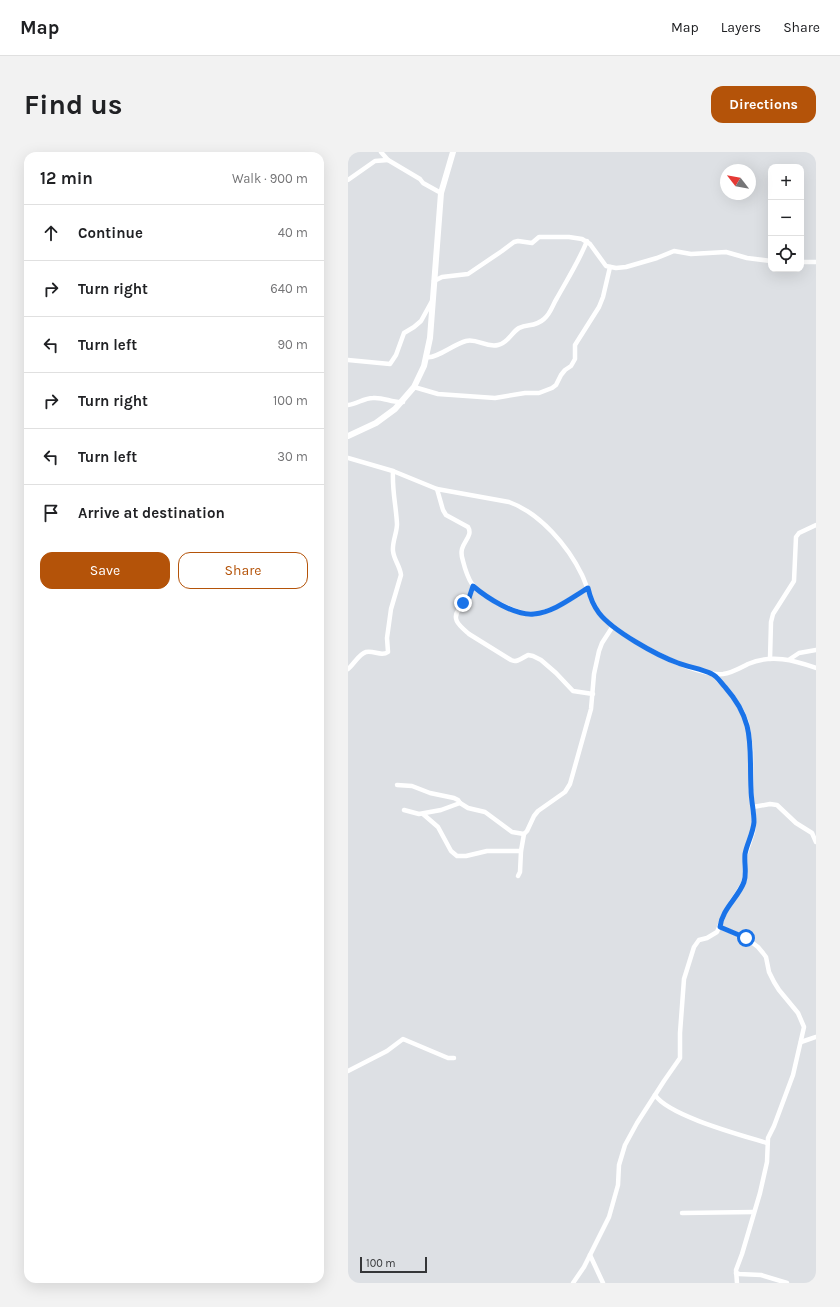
<!DOCTYPE html>
<meta charset="utf-8">
<style>
:root{--surface:#fff;--page:#f2f2f2;--text:#202124;--muted:#757577;--line:#e0e0e0;--accent:#b45309}
body{margin:0;font-family:Karla,sans-serif;background:var(--page);color:var(--text)}
.controls{position:absolute;right:12px;top:12px;display:grid;overflow:hidden;border-radius:8px;box-shadow:0 4px 16px #0002}
.controls button{width:36px;height:36px;display:grid;place-items:center;padding:0;border:0;border-bottom:1px solid var(--line);background:var(--surface);color:var(--text);font:20px sans-serif}
.compass{position:absolute;left:372px;top:12px;width:36px;height:36px;border-radius:50%;background:var(--surface);box-shadow:0 4px 16px #0002;rotate:301deg}
.scale{position:absolute;left:12px;bottom:10px;width:67px;box-sizing:border-box;padding-left:4px;border:2px solid #353638;border-top:0;font-size:11px;line-height:14px;white-space:nowrap;color:#353638;-webkit-text-stroke:3px #dde0e4;paint-order:stroke}
.stop{position:absolute;width:12px;height:12px;margin:-9px;border:3px solid #1a73e8;border-radius:50%;background:#fff}
.stop.end{background:#1a73e8;border-color:#fff;box-shadow:0 1px 4px #0008}
.list{margin:0;padding:0;list-style:none}
h2{display:flex;justify-content:space-between;align-items:center;height:52px;margin:0;padding:0 16px;font-size:17px}
h2 small{font-size:13px;font-weight:400;color:var(--muted)}
.list li{display:grid;grid-template-columns:26px 1fr auto;gap:12px;align-items:center;box-sizing:border-box;height:56px;padding:0 16px;border-top:1px solid var(--line)}
.list b{display:block;font-size:15px;white-space:nowrap}
.list em{font-size:13px;font-style:normal;color:var(--muted)}
.actions{display:flex;gap:8px;padding:12px 16px}
.actions a{flex:1;padding:9px 0;border:1px solid var(--accent);border-radius:12px;text-align:center;font-size:14px;color:var(--accent)}
.actions .main{background:var(--accent);color:#fff}
.icon{flex:none;width:22px;height:22px;fill:none;stroke:currentColor;stroke-width:2;stroke-linecap:round;stroke-linejoin:round}
.map{position:relative;flex:none;width:468px;height:1131px;overflow:hidden;border-radius:12px}
header{display:flex;align-items:center;gap:24px;box-sizing:border-box;height:56px;padding:0 20px;background:var(--surface);border-bottom:1px solid var(--line)}
header strong{font-size:19px}
nav{display:flex;gap:22px;margin-inline-start:auto;font-size:14px}
.intro{display:flex;align-items:center;justify-content:space-between;box-sizing:border-box;height:96px;padding:0 24px}
h1{margin:0;font-size:28px}
.button{padding:10px 18px;border-radius:12px;background:var(--accent);color:#fff;font-size:14px;font-weight:700}
main{display:flex;gap:24px;padding:0 24px}
aside{flex:1;background:var(--surface);border-radius:12px;box-shadow:0 4px 16px #0002}
.map>svg:first-child{display:block}
.lines{fill:none;stroke-linecap:round;stroke-linejoin:round}
.street{stroke:#fff;stroke-width:4.5}
.secondary{stroke:#fff;stroke-width:6}
.route{stroke:#1a73e8;stroke-width:5}
</style>
<header>
<strong>Map</strong>
<nav><a>Map</a><a>Layers</a><a>Share</a></nav>
</header>
<div class="intro"><h1>Find us</h1><a class="button">Directions</a></div>
<main>
<aside>
<h2>12 min<small>Walk · 900 m</small></h2>
<ul class="list">
<li><svg class="icon" aria-label="ahead" viewBox="0 0 24 24"><path d="M12 20V5M6 11l6-6 6 6"/></svg><div><b>Continue</b></div><em>40 m</em></li>
<li><svg class="icon" aria-label="right" viewBox="0 0 24 24"><path d="M7 20v-9h11M14 6l5 5-5 5"/></svg><div><b>Turn right</b></div><em>640 m</em></li>
<li><svg class="icon" aria-label="left" viewBox="0 0 24 24"><path d="M17 20v-9H6M10 6l-5 5 5 5"/></svg><div><b>Turn left</b></div><em>90 m</em></li>
<li><svg class="icon" aria-label="right" viewBox="0 0 24 24"><path d="M7 20v-9h11M14 6l5 5-5 5"/></svg><div><b>Turn right</b></div><em>100 m</em></li>
<li><svg class="icon" aria-label="left" viewBox="0 0 24 24"><path d="M17 20v-9H6M10 6l-5 5 5 5"/></svg><div><b>Turn left</b></div><em>30 m</em></li>
<li><svg class="icon" aria-label="arrive" viewBox="0 0 24 24"><path d="M6 21V4h12l-3 4 3 4H6"/></svg><div><b>Arrive at destination</b></div></li>
</ul>
<div class="actions"><a class="main">Save</a><a>Share</a></div>
</aside>
<div class="map">
<svg width="468" height="1131" viewBox="0 0 468 1131">
<rect width="100%" height="100%" fill="#dde0e4"/>
<g class="lines">
<!-- street -->
<g class="street">
<polyline points="33,0 40,8 72,27 75,31 93,41"/>
<polyline points="0,28 27,9 40,8"/>
<polyline points="453,110 468,110"/>
<polyline points="86,129 94,125 120,122 154,99 166,90 170,89 184,91 191,85 221,85 234,87 242,92 258,114 268,116 278,115 309,106 326,99 343,102 378,100 399,106 423,109"/>
<path d="M79,205c9,2 27,-13 39,-16 11,-3 20,7 32,4 10,-2 13,-12 21,-17 9,-5 15,0 25,-9 7,-6 8,-13 13,-21 10,-18 22,-37 30,-57"/>
<polyline points="0,208 42,212 48,203 56,181 66,175 73,169 84,149"/>
<polyline points="66,235 90,242 147,246 177,241 191,241 204,236 208,233 213,223 217,218 223,214 227,207 227,193 251,155 255,145 262,115"/>
<path d="M0,253c9,-1 16,-7 25,-7 11,-1 19,5 30,4"/>
<path d="M0,306l45,13 44,18 72,13c31,11 59,44 73,73 6,13 9,28 18,39 9,11 23,20 36,28 20,12 63,34 87,32 9,-1 17,-6 25,-10 23,-10 46,-4 68,4"/>
<path d="M89,337l6,21 3,5 22,12c5,8 -4,14 -6,22 -1,4 0,9 1,12 2,8 5,17 9,23 9,13 48,32 63,30 20,-3 36,-16 53,-26"/>
<path d="M125,434c-1,3 -2,8 -5,12 -2,3 -6,6 -8,10 -10,11 0,18 9,26l42,26c6,3 11,-2 17,-5l5,1 8,4 15,13 17,18 20,3"/>
<polyline points="422,507 423,470 425,462 446,429 448,385 451,381 468,373"/>
<polyline points="442,507 451,501 468,498"/>
<path d="M0,517c6,-5 11,-15 18,-17 8,-2 15,5 22,0l-1,-14 4,-29 10,-34c-1,-9 -7,-15 -8,-24 -1,-9 4,-18 4,-27 -1,-19 -5,-33 -4,-53"/>
<polyline points="49,633 64,634 82,641 106,646 110,648 112,651"/>
<polyline points="405,655 422,652 429,653 448,671 464,681 468,690"/>
<polyline points="56,658 71,662 93,658 112,651 120,656 137,660 164,680 176,682 179,679 186,664 190,659 217,640 222,632 243,557 246,522 251,499 254,491 265,474"/>
<polyline points="75,662 90,675 103,699 109,704 118,704 139,699 173,699"/>
<polyline points="170,724 172,720 173,699 176,682"/>
<polyline points="372,775 398,786 410,795 415,801 418,805 421,820 426,830 431,838 450,861 456,875 445,923 426,974 420,986 419,1010 412,1041 394,1102 388,1118 389,1131"/>
<polyline points="453,890 468,885"/>
<polyline points="0,919 39,899 55,887 100,906 106,906"/>
<path d="M307,943c14,21 86,40 112,48"/>
<polyline points="334,1061 406,1060"/>
<polyline points="242,1103 255,1131"/>
<polyline points="388,1121 391,1122 413,1123 439,1131"/>
<polyline points="225,1131 236,1115 261,1065 270,1033 271,1013 277,993 289,971 316,929 332,906 332,881 336,827 346,795 351,788 359,786 369,780 378,758 390,740 396,730 397,722 397,704 405,680 406,669 403,639 403,598 399,571 395,561 384,543 365,522"/>
</g>
<!-- secondary -->
<polyline class="secondary" points="0,284 28,271 47,257 66,235 76,214 82,186 93,41 105,0"/>
</g>
<g class="lines">
<!-- route -->
<path class="route" d="M115,451l6,-5 4,-12c14,12 42,30 61,28 20,-2 37,-16 54,-26 2,9 5,17 11,25 14,18 57,42 79,50 10,4 25,6 34,11 5,2 9,9 13,13 31,35 24,59 26,102 0,11 3,22 3,33 -1,12 -7,21 -9,32 -1,10 2,19 -1,28 -6,16 -22,27 -24,45l26,11"/>
</g>
</svg>
<div class="controls">
<button>+</button>
<button>−</button>
<button><svg class="icon" aria-label="locate" viewBox="0 0 24 24"><circle cx="12" cy="12" r="6"/><path d="M12 2v4M12 18v4M2 12h4M18 12h4"/></svg></button>
</div>
<svg class="compass" viewBox="-18 -18 36 36"><path d="M0-13l5 13h-10z" fill="#e53935"/><path d="M0 13l5-13h-10z" fill="#757577"/></svg>
<div class="scale">100 m</div>
<div class="stop" style="left:398px;top:786px"></div>
<div class="stop end" style="left:115px;top:451px"></div>
</div>
</main>
